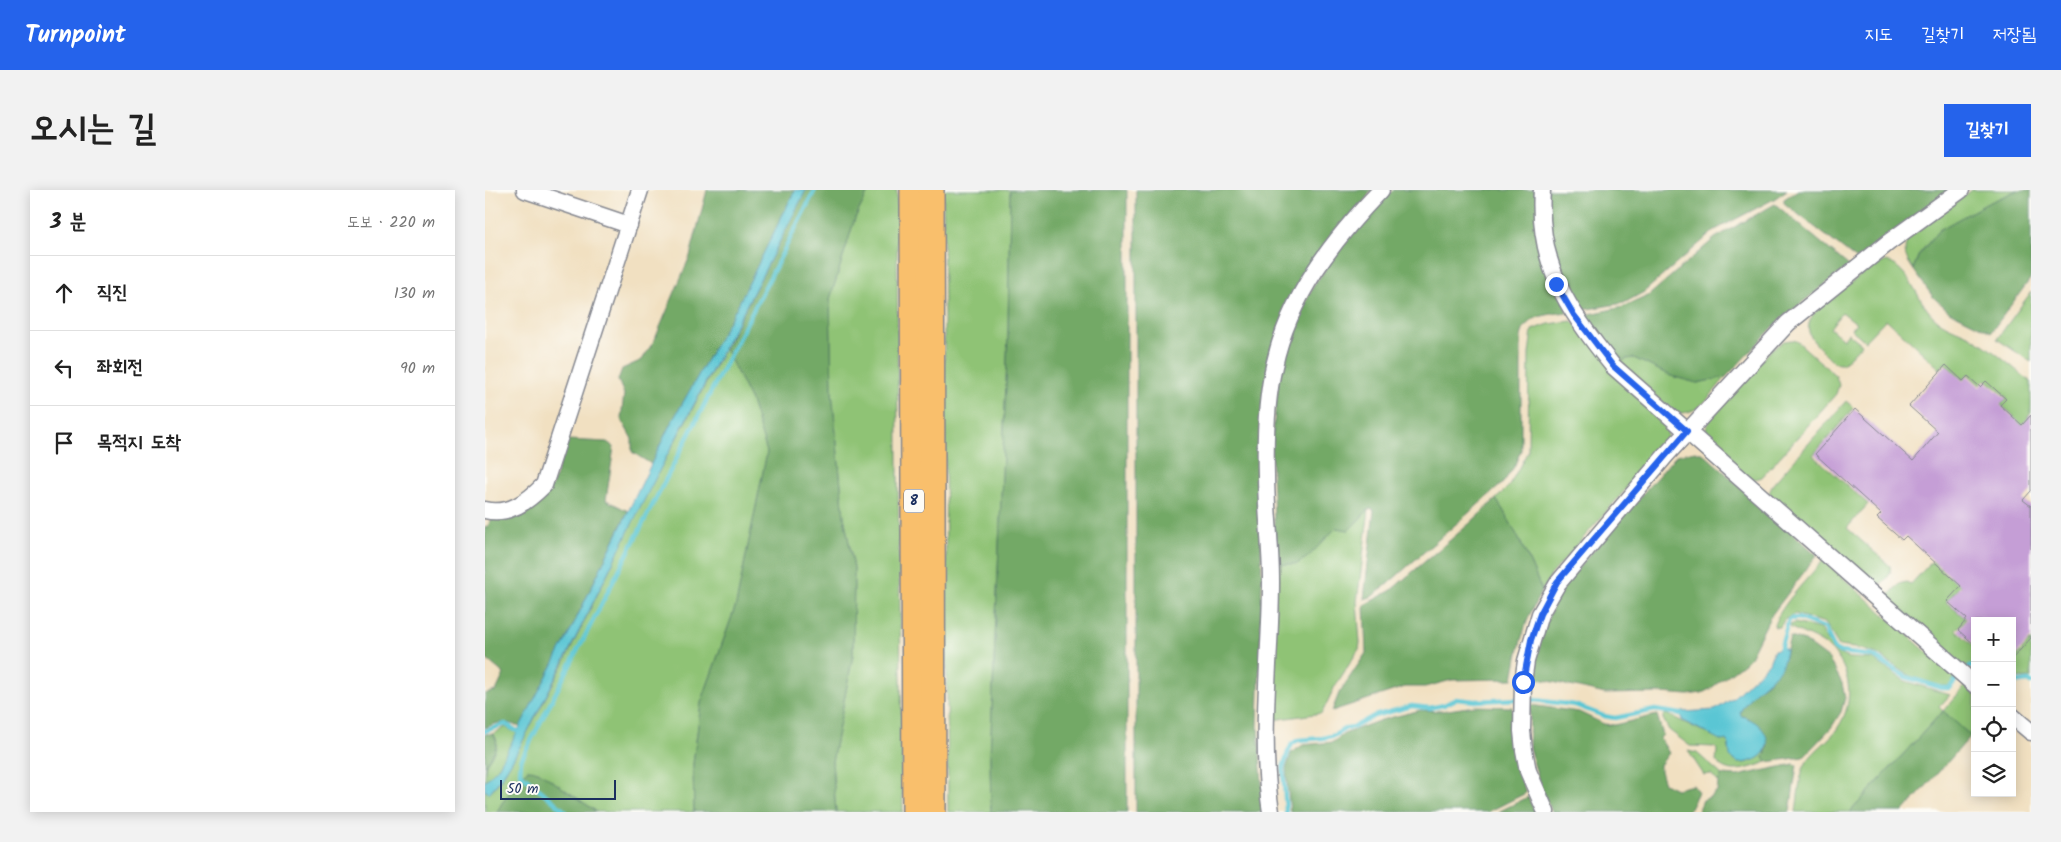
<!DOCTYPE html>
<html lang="ko">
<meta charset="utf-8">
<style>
:root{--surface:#fff;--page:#f2f2f2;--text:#222;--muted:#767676;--line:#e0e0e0;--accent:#2563eb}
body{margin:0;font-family:Kalam,"Poor Story",sans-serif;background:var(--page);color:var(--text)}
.controls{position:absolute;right:15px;bottom:15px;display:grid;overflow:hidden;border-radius:0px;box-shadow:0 2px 12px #0003}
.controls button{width:45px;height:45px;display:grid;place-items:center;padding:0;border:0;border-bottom:1px solid var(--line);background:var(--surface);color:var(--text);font:25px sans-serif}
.scale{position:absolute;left:15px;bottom:12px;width:116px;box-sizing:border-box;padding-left:5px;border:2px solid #1b2f5e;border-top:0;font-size:14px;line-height:18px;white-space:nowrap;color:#1b2f5e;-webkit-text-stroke:4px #fdfcf7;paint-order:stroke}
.stop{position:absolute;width:15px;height:15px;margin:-11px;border:4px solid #2563eb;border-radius:50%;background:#fff}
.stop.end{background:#2563eb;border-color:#fff;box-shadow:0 1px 5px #0008}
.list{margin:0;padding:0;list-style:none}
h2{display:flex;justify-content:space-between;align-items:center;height:65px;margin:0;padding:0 20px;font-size:21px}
h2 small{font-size:16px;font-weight:400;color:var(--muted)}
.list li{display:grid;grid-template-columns:32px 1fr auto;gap:15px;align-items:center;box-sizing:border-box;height:75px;padding:0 20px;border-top:1px solid var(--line)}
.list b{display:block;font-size:19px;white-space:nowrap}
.list em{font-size:16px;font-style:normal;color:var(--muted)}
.icon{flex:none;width:28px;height:28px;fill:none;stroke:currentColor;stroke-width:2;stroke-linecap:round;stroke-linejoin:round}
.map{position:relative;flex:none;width:1546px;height:622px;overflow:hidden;border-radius:0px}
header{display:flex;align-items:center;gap:30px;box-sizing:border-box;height:70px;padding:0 25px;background:var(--accent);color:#fff}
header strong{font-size:24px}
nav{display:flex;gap:28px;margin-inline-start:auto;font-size:18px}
.intro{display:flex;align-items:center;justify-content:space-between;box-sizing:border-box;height:120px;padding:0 30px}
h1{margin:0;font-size:35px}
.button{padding:12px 22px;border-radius:0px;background:var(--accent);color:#fff;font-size:18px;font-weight:700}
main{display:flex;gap:30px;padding:0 30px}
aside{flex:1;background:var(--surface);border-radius:0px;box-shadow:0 2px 12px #0003}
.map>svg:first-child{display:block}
.green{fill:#8fc374;stroke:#557969}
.forest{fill:#73a966;stroke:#476c62}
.water{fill:#5ac6d4;stroke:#3a7a99}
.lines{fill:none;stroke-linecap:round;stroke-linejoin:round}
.stream{stroke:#5ac6d4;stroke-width:4.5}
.building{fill:#c59ed6}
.minor-casing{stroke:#868890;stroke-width:19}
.highway-casing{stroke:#868890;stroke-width:28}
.minor{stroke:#fff;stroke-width:16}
.highway{stroke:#f9bf6c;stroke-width:25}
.route{stroke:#2563eb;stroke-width:6}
.labels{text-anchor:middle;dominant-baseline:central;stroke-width:4;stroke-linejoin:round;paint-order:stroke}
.shield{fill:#fdfcf7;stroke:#5f6c8c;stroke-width:1}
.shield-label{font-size:14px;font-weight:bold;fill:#1b2f5e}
</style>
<header>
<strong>Turnpoint</strong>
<nav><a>지도</a><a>길찾기</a><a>저장됨</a></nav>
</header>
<div class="intro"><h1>오시는 길</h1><a class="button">길찾기</a></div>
<main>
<aside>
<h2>3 분<small>도보 · 220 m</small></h2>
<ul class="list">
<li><svg class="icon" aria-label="ahead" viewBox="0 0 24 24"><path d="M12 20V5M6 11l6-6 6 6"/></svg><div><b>직진</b></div><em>130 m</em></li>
<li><svg class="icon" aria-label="left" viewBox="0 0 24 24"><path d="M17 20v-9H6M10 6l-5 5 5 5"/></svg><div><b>좌회전</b></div><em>90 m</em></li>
<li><svg class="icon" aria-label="arrive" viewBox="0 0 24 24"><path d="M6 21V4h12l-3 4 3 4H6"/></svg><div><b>목적지 도착</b></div></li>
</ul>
</aside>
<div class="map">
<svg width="1546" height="622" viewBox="0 0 1546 622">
<rect width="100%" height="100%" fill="#fdfcf7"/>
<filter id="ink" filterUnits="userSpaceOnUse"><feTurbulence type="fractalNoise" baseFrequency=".02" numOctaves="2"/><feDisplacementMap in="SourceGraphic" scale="10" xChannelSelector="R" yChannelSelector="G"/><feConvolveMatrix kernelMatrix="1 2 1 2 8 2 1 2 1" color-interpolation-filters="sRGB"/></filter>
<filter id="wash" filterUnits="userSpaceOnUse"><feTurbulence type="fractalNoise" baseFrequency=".0096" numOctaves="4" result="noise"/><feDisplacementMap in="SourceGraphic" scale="20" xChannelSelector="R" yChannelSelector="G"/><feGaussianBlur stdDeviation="1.12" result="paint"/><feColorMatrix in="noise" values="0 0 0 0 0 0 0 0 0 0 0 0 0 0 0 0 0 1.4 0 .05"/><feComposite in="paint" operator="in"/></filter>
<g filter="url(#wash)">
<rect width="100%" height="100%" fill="#f1e0c1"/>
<!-- green -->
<g class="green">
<polygon points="384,0 412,0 413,286 418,622 351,622 347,572 368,465 369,378 359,327 347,202 345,109 370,28"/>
<polygon points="458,0 525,0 523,145 505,567 506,622 463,622"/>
<path d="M1487,0h46l-32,14 -47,26 -20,24 -6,15c-7,-10 -11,-18 -5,-30z"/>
<path d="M1402,71c25,11 29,38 46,55 10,10 25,14 37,20 21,12 42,31 61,46v31l-3,4 1,10 -20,-6 5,-5 -13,-11 6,-7 -21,-19 -6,6 -12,-11 -5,6 -18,-17 -5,6 -54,-50 -21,22 -14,-12 5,-6 -14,-11 -12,16 13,11 5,-6 14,11 -19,20c-8,1 -12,-5 -17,-10 -14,-13 -25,-24 -11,-42l56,-45z"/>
<polygon points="1546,102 1546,172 1512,149"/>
<path d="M1087,131l91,97c5,10 6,15 3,25l-115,132 -9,16c-13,-32 -27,-63 -46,-92l13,-13 19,-35 1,-97 3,-24 17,-6z"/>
<path d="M1306,150l6,1 39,35 3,9 -3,9 -74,83c-5,2 -10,3 -15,0 -5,-1 -36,-29 -39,-34 -6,-8 -1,-18 3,-26l61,-68 12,-8z"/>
<polygon points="240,158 266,211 282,262 251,415 216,513 208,574 209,622 112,622 53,581 42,580 17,613 12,622 0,622 0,600 4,603 15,591 27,571 78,475 158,311"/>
<path d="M1149,168l37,18 26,7 29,-6c-15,17 -28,41 -52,35l-56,-48 8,-5z"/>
<path d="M1361,211l8,7 -41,47 55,49 -21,24 43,38c2,11 -6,16 -15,21l-106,-94 4,-9z"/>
<polygon points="884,319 872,412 875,453 874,459 849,498 837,523 788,530 791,374 837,351 851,338 864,340"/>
<path d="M1338,370l132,117 -3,6 -4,3h-8l-30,-10 -33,-22 -16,-5 -22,-3 -14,-23 -30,-9 -11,6 -4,7h-5l-1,-2c8,-22 34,-46 49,-65z"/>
<polygon points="1447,371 1464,387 1475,375 1485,384 1461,412 1481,429 1471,440 1490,457 1490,473 1478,477 1405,412 1404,405 1414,394 1421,392 1426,394"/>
<path d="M1309,433l27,6 13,22 5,3 10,4 24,1 32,22 45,14 -11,12 4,4 22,-25 10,9v45l-32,-29 -93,101h-54c2,-13 3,-34 8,-45 6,-14 21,-23 30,-34 21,-26 20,-63 -6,-86 -12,-9 -24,-13 -37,-19l-1,-3z"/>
<polygon points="1546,450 1546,488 1527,489 1527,471"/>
<path d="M1181,524c10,4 55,27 60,26l3,4 -1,6 16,13 16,-6 6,-6 -1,7 2,4c-17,6 -39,15 -51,-1l1,-11 -2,-3 -25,-1 -21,-16 -6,-11v-3z"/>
<path d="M20,537l12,6 -19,35 -13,13c0,-5 0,-12 1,-17 4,-10 17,-19 7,-30z"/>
<polygon points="1203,561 1212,563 1237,585 1233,592 1226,584 1219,585"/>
</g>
<!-- forest -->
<g class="forest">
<polygon points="222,0 310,0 252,117 184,237 166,274 147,262 147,249 136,229 139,204 133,190 137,179 157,170 170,149 205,66"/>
<polygon points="321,0 384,0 370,28 345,109 347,202 359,327 369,378 368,465 347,572 351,622 209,622 208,574 216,513 251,415 282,262 266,211 240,158"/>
<polygon points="525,0 642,0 642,622 506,622 505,567 523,145"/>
<polygon points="651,0 887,0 801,123 775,289 777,393 773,536 779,622 651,622"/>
<path d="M908,0h142l32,122c-20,3 -42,3 -46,25v113l-7,17 -11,16 -120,105 -12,9 -7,2 10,-89 -5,-1 -20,21 -13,-2 -28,29 -11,7h-21l-5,-115 9,-81 16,-46 17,-35 27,-39z"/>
<polygon points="1062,0 1302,0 1289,9 1230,40 1159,102 1139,113 1091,121 1064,61"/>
<polygon points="1313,0 1463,0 1372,70 1299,13 1299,9"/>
<polygon points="1533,0 1546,0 1546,88 1506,142 1464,121 1448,107 1428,79 1434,65 1454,40 1501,14"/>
<polygon points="1290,14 1364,76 1297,128 1241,187 1212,193 1186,186 1149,168 1141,169 1133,174 1095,126 1138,117 1163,106 1230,48"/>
<path d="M83,250l39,2 7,5 -8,53 22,11 -60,125 -48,91c-14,-6 -22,-6 -35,1v-34l11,-3 8,-17 -19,-16v-132l2,1 6,-10 11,-1 33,-13 15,-17z"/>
<path d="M1210,261l9,3 113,101 -47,62 -21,42 -39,30 -8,4 -14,2 -27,-2 -56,1 -74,-17c6,-34 18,-68 37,-97l103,-119 6,-6z"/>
<path d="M1011,309c19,29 33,60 46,92 -18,30 -23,54 -29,88l-61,1 -27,7h-20l-73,24 7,-18 27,-40 -2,-48 26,-14 79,-67z"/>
<polygon points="1305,447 1320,451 1344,469 1357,493 1360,508 1356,522 1346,538 1318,567 1282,572 1279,568 1283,556 1263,528 1256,526 1255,522 1264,508 1273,499 1284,491 1299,470"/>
<polygon points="1045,515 1094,522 1119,534 1129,535 1172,525 1178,545 1175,548 1184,563 1175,575 1175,581 1179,593 1191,599 1208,595 1213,602 1203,622 1067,622 1056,597 1044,558"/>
<polygon points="990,516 1027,517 1031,571 1041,603 1003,622 805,622 801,579 806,563 818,555 848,552 859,544 896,530 936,520 956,521"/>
<polygon points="1458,521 1486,546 1418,622 1365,622"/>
<path d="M0,544h8c9,10 -2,22 -8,32z"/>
<polygon points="1309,574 1312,575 1305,622 1213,622 1218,610 1225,607 1232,601 1233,592 1237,585 1252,586"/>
<polygon points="42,580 53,581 112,622 12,622 17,613"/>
<polygon points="1043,607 1050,622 1013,622"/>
</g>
<!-- water -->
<g class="water">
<path d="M310,0h11c-61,121 -127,239 -187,360 -27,54 -53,109 -82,163 -14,27 -27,57 -48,80l-4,-3v-9l13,-13 70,-132 101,-209 68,-120z"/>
<path d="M1301,459c-3,24 -12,26 -29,41 -7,6 -12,14 -17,22l1,4c34,9 37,46 -3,47l-8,-6 -1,-13 -3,-4 -4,1 -40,-21v-8l33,-2 17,-11 37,-36 5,-13z"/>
</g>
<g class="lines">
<!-- stream -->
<g class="stream">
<polyline points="1294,464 1303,432 1305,429 1313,428 1340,438 1349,459 1355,462 1388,466 1421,487 1457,498 1464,498 1475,486"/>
<polyline points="1480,481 1486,476 1490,476"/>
<polyline points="1527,493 1544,491 1546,493"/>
<polyline points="1041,509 1090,515 1119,526 1130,528 1170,520 1202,525"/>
<polyline points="0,541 20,534 37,544"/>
<polyline points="81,622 35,583 36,570 330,0"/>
<polyline points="801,622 798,578 803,562 807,554 813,550 838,548 850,545 861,538 869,537 889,526 927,516 944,518 959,515 971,509 990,511 1034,509"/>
</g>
</g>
<g id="blocks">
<!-- building -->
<polygon class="building" points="1461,175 1478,191 1483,186 1495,197 1501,191 1521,209 1515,215 1537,235 1546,225 1546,301 1538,310 1546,316 1546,448 1527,469 1527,431 1490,431 1490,455 1473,440 1482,429 1462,411 1476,396 1421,346 1417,350 1392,328 1396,324 1330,264 1370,219 1428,271 1453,242 1424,216"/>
</g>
</g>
<g filter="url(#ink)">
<use href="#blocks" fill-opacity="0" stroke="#868890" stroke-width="1"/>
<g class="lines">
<defs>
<g id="minor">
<polyline points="40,0 144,35"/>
<path d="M1057,0c-5,74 26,121 71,176l362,319"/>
<path d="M0,320c24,6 43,-9 59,-25l96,-295"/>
<polyline points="1527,526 1546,542"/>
<path d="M786,622c-12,-78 0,-153 0,-231 0,-35 -5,-71 -5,-106 -1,-36 0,-75 8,-109 15,-70 59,-126 107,-176"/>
<polyline points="1061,622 1043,581 1039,560 1037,541 1038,492 1041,471 1055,424 1073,393 1181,265 1303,133 1404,52 1476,0"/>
</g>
<g id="highway">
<polyline points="428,0 430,622"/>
<polyline points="446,0 448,622"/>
</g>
</defs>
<!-- minor casing -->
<use href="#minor" class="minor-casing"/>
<!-- highway casing -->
<use href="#highway" class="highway-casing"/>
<!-- minor -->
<use href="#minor" class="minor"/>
<!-- highway -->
<use href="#highway" class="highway"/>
</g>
</g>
<g class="lines" filter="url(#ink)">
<!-- route -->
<polyline class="route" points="1038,492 1046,450 1055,424 1072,392 1202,241 1128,176 1089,125 1071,94"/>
</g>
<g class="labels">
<!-- shield labels -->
<rect class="shield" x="419" y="299.5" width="20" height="23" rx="4"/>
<g class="shield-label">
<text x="429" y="311">8</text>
</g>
</g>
</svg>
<div class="controls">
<button>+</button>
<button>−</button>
<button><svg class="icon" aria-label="locate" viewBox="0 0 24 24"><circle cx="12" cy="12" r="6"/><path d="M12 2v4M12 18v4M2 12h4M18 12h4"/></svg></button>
<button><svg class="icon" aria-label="layers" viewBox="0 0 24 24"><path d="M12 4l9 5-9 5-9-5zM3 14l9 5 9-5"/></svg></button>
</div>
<div class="scale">50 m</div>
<div class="stop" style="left:1038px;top:492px"></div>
<div class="stop end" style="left:1071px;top:94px"></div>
</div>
</main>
